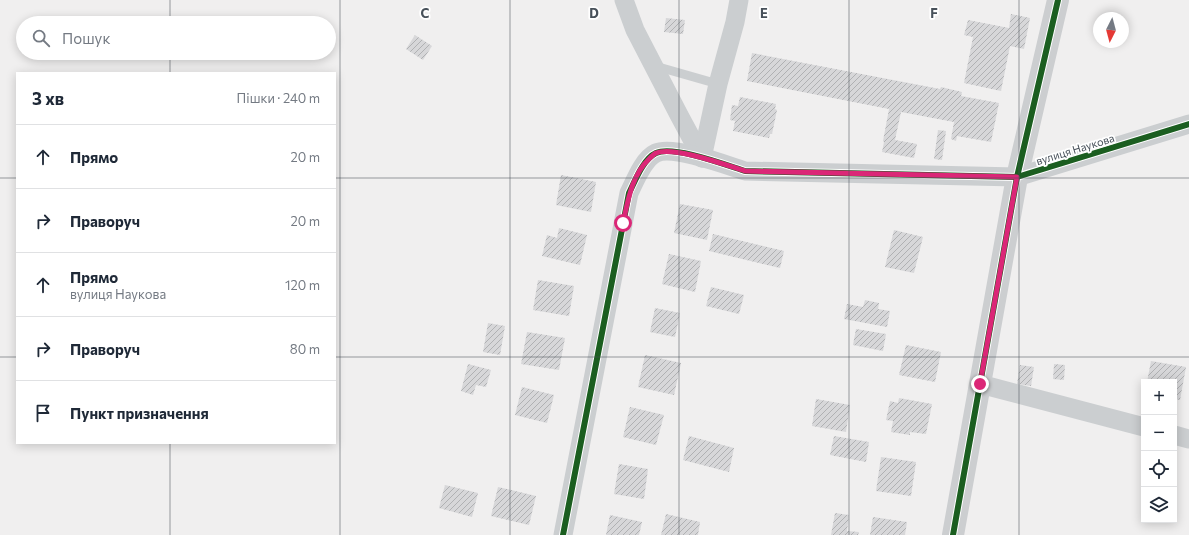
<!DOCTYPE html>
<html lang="uk">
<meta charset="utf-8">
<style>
:root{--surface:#fff;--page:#f6f6f7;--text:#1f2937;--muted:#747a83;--line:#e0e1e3}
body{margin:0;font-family:Commissioner,sans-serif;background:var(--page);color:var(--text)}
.controls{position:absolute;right:12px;bottom:12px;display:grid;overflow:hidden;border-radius:0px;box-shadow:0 2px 10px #0003}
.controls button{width:36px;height:36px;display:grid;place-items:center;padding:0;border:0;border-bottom:1px solid var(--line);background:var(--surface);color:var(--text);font:20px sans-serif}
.compass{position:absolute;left:1093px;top:12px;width:36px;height:36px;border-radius:50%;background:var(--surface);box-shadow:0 2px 10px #0003;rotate:186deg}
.stop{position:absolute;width:12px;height:12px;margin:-9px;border:3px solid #db2777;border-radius:50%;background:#fff}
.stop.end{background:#db2777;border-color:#fff;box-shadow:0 1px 4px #0008}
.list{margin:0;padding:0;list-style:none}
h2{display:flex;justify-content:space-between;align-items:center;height:52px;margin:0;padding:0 16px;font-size:17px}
h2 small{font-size:13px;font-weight:400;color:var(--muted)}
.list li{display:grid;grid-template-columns:26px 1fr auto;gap:12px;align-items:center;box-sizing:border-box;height:64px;padding:0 16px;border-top:1px solid var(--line)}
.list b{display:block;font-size:15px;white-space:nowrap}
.list p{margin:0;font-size:13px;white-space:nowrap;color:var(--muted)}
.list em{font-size:13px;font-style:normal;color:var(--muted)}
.icon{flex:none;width:22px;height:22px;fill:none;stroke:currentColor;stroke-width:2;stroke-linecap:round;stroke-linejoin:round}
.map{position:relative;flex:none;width:1189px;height:535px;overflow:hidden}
.search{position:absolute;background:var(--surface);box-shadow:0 2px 10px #0003;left:16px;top:16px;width:320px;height:44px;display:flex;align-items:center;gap:10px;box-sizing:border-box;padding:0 14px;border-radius:22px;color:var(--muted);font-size:15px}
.panel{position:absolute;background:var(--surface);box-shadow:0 2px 10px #0003;left:16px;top:72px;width:320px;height:372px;border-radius:0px}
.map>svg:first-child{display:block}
.building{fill:url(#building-hatch)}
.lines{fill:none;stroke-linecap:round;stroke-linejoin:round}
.lane{stroke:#cbced0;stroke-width:9}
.street{stroke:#cbced0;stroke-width:19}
.secondary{stroke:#ccced0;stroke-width:22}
.cycleway-casing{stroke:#fff;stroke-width:8}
.cycleway{stroke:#1b5e20;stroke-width:6}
.route{stroke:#db2777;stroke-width:5}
.grid{fill:none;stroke:#48515a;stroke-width:1;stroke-opacity:0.55}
.labels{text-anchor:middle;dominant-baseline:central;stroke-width:3.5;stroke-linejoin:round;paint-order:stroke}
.street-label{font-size:11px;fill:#48515a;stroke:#fff}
.grid-label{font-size:13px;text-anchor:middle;font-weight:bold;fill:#48515a;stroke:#fff;stroke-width:3.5;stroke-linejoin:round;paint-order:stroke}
</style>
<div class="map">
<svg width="1189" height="535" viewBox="0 0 1189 535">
<defs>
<pattern id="building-hatch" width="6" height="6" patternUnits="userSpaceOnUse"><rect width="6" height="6" fill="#d7d7d9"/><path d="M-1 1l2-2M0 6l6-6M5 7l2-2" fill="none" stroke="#b0b1b3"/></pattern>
</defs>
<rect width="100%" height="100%" fill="#f0efef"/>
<!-- building -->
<g class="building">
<polygon points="1011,14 1030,18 1024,49 1010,46 1001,91 964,83 973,37 964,35 968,20 1009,28"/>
<polygon points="666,18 685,20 683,34 664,32"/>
<polygon points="415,35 432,46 423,60 406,49"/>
<polygon points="752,53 940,89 941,87 962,92 961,96 999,103 991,142 957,136 956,141 951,139 954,122 901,112 895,140 917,144 914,158 882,152 884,142 883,141 889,109 747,81"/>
<polygon points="740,97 776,104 775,109 777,110 772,134 770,134 769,138 733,131 735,121 730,120 732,105 738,106"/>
<polygon points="938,130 946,131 942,160 934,159"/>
<polygon points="561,175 596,182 591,212 556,205"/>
<polygon points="680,204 713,210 707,240 674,233"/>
<polygon points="559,228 587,235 580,265 542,256 547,235 557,238"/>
<polygon points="894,230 923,237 914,273 885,267"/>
<polygon points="713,234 784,251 780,268 709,251"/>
<polygon points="669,254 701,261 695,292 662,284"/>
<polygon points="538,280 574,286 569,316 533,310"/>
<polygon points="711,287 744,295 739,314 706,306"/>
<polygon points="865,300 879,303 878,309 890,311 887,327 844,319 847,304 863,307"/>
<polygon points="655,308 680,313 675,337 650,332"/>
<polygon points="488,323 505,326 500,355 483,352"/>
<polygon points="856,329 886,334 883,351 853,345"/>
<polygon points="527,332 565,338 559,370 521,364"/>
<polygon points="906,345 941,352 935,382 899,375"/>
<polygon points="645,355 681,363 674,395 638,387"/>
<polygon points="1151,361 1186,367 1180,400 1174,399 1174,382 1147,382"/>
<polygon points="468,364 491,370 486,387 476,385 473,395 461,391"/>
<polygon points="1054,364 1065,365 1064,380 1053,379"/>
<polygon points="1020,365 1034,367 1031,386 1017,384"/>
<polygon points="522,387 554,395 547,423 515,415"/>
<polygon points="899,398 932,404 926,434 910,432 910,435 891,432 893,421 886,420 890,401 898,403"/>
<polygon points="816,399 850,405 846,432 812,426"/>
<polygon points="630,407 664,415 656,445 623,437"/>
<polygon points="689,436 734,448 729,472 683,460"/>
<polygon points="834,436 869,442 866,462 830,455"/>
<polygon points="881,457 916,462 911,496 876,491"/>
<polygon points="619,464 648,469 644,499 614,494"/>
<polygon points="445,485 478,493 472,517 439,508"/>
<polygon points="498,487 536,496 529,525 491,516"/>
<polygon points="835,513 849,515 847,531 859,532 858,535 831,535"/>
<polygon points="666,514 700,522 698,535 661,535"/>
<polygon points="610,515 642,522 639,535 606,535"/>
<polygon points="873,517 907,522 905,535 870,535"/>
</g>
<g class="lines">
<!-- lane -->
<polyline class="lane" points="655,66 718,84"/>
<!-- street -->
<g class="street">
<polyline points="624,0 635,30 679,115 702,158"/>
<polyline points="702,158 718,84 735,22 739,0"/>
<polyline points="980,384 1144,427"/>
<polyline points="1174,435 1189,439"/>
<path d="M563,535l66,-342c6,-12 14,-34 27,-40 17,-8 70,12 89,18l272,6 172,-53"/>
</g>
<!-- secondary -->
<polyline class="secondary" points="953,535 1017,177 1058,0"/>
<defs>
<g id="cycleway">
<path d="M563,535l66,-342c6,-12 14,-34 27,-40 17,-8 70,12 89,18l272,6 172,-53"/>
<polyline points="953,535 1017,177 1058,0"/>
</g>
</defs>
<!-- cycleway casing -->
<use href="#cycleway" class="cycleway-casing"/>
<!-- cycleway -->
<use href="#cycleway" class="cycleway"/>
</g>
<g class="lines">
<!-- route -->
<path class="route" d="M623,223c5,-23 9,-48 26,-64 2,-2 5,-5 7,-6 18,-7 70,12 89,18l272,6 -37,207"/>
</g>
<!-- grid -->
<path class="grid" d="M170,0v23M340,0v535M510,0v535M679,0v535M849,0v535M1019,0v535M170,53v20M0,178h17M335,178h854M0,357h17M335,357h854M170,443v92"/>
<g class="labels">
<!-- street labels -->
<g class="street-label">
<text transform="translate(1075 149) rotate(-17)">вулиця Наукова</text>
</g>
</g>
<g class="grid-label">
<text x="425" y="18">C</text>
<text x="594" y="18">D</text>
<text x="764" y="18">E</text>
<text x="934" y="18">F</text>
</g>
</svg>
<div class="controls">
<button>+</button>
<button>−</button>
<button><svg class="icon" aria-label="locate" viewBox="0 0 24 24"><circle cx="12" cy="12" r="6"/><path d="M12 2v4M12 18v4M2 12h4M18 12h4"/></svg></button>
<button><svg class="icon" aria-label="layers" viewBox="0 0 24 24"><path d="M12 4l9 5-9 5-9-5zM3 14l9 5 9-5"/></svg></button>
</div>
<svg class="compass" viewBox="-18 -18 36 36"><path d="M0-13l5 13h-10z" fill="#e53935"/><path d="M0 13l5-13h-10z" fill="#747a83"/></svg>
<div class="stop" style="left:623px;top:223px"></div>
<div class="stop end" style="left:980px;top:384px"></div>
<div class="search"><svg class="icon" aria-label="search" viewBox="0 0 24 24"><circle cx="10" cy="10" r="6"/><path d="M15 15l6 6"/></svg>Пошук</div>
<section class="panel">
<h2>3 хв<small>Пішки · 240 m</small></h2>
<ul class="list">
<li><svg class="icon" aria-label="ahead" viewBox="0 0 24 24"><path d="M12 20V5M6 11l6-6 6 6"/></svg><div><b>Прямо</b></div><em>20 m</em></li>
<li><svg class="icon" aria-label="right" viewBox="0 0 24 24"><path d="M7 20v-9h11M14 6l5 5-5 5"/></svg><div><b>Праворуч</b></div><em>20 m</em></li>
<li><svg class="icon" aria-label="ahead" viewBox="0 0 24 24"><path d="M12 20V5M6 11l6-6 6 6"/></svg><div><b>Прямо</b><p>вулиця Наукова</p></div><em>120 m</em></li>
<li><svg class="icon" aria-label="right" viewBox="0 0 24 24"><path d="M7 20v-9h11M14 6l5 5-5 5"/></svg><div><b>Праворуч</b></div><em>80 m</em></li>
<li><svg class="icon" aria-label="arrive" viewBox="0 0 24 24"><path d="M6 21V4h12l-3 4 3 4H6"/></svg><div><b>Пункт призначення</b></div></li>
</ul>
</section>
</div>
